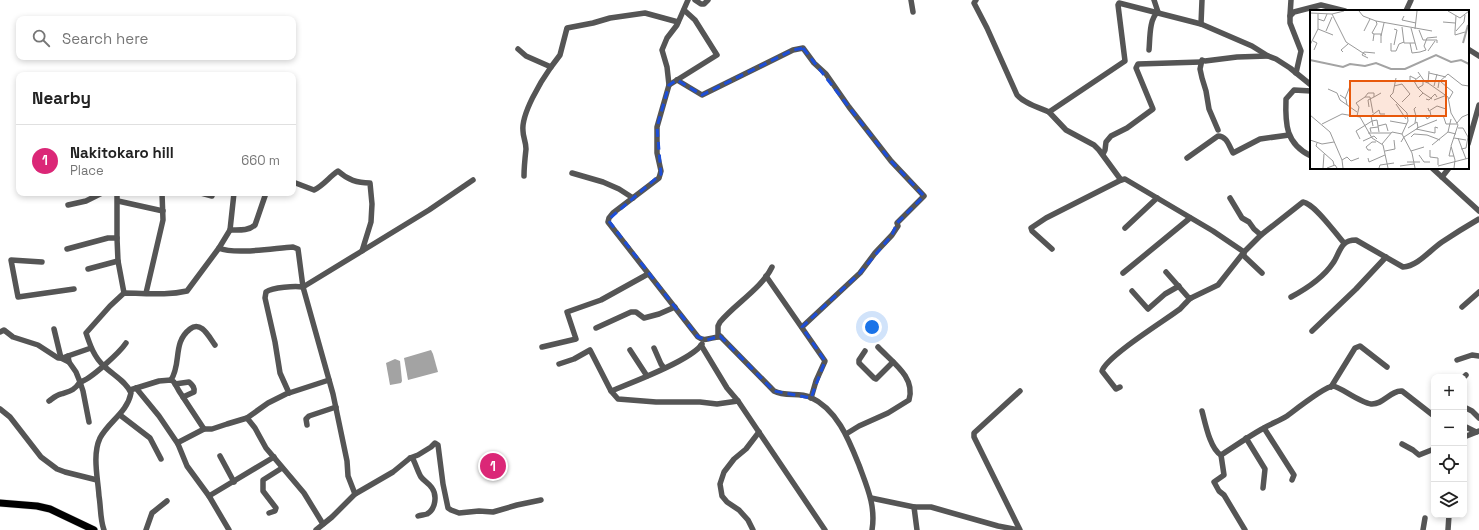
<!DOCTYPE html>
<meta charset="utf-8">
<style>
:root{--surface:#fff;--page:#f6f6f6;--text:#222;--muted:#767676;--line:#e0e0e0;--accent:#db2777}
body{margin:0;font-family:"Space Grotesk",sans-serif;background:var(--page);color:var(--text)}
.controls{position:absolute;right:12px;bottom:12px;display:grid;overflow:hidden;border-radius:8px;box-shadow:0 2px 6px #0003}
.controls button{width:36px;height:36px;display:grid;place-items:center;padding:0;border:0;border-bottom:1px solid var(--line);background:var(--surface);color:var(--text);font:20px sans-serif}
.you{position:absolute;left:872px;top:327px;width:14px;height:14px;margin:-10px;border:3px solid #fff;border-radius:50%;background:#1a73e8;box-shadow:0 0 0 6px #1a73e833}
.badge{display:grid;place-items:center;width:26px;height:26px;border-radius:50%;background:var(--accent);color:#fff;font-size:13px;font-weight:700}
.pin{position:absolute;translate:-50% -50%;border:2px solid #fff;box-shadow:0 1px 4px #0006}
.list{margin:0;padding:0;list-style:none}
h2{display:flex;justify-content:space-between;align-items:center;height:52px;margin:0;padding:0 16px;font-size:17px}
h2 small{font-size:13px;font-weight:400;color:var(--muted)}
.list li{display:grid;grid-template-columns:26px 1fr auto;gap:12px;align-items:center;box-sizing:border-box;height:72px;padding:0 16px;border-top:1px solid var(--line)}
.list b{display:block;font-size:15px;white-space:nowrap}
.list p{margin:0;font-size:13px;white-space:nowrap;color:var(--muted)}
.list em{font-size:13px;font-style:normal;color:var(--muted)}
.icon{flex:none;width:22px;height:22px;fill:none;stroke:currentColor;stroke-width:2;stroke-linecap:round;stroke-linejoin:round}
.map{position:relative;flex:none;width:1479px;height:530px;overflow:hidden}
.search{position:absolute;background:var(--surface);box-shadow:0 2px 6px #0003;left:16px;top:16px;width:280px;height:44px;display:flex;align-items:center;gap:10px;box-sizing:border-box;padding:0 14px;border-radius:8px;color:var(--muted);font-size:15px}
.panel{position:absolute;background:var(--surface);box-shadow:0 2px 6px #0003;left:16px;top:72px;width:280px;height:124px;border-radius:8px}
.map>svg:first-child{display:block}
.water{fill:#a3a3a3}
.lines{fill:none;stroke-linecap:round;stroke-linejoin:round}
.major-casing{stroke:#dbdbdb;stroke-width:8}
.minor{stroke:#555;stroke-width:5.5}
.major{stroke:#000;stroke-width:7}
.marked{fill:none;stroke:#1d4ed8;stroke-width:3;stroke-dasharray:8 5;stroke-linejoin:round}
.inset-river{fill:none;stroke:#a3a3a3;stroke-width:2}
.inset-road{fill:none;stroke:#999;stroke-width:1}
.view{fill:#e8590c;fill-opacity:0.15;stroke:#e8590c;stroke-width:2}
.inset-edge{fill:none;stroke:#000;stroke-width:2}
</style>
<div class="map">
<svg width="1479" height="530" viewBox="0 0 1479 530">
<rect width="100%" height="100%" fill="#fff"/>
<!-- water -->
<g class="water">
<polygon points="431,350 433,354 438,372 408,380 404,358"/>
<polygon points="395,359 400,361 402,381 401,383 390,385 386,363"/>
</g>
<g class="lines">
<defs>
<polyline id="major" points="0,503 37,506 50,509 94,530"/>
</defs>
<!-- major casing -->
<use href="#major" class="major-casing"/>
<!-- minor -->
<g class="minor">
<path d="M688,0l-11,25 -10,13 -5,12 5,17 2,18 -12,42v26l4,18 -2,7 -46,35 -4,5 -1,4 90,115c7,6 15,-1 23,0"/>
<polyline points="695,0 701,4 704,4 708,0"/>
<polyline points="911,0 913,12"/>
<path d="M976,0l-2,3 13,25 30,67c8,9 21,12 32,17"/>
<polyline points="1202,0 1201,24 1252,46 1268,56 1276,59 1290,68 1311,85"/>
<polyline points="1406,11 1411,0"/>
<polyline points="1290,16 1291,0"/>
<path d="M518,49l8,7 25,11c-10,14 -30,47 -28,64 0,6 3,11 3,18 -1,9 -2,18 -2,27"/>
<polyline points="1468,49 1479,56"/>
<path d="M1149,50c1,-10 0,-32 9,-38l-4,-12"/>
<polyline points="551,67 560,55 567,28 593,23 610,18 645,13 678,22"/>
<polyline points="1296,73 1301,51 1290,23 1290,16 1294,12 1321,5 1345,11"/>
<polyline points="677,80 702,95 793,50 803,48 814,63 826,74 849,107 891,161 924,196 897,223 898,226 892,235 875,253 860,273 802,327"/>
<polyline points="669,85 717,55 695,20 684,10"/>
<path d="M1311,91l-17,-1 -8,9c-1,26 0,45 25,57"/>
<polyline points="1218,130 1209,109 1206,91 1202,78 1200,69 1202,60 1205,61 1237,57 1268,56"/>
<polyline points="1468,144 1479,105"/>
<polyline points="1103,154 1105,150 1106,142 1111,136 1127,128 1153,109 1136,68 1138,64 1201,62"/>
<path d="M1187,158l31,-22c9,0 11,10 15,17l27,-14 29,-4"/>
<polyline points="1432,168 1479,211"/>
<polyline points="572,173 603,182 619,189 633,198"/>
<polyline points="1442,177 1449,168"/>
<polyline points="1121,180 1099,150 1094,145 1066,130 1049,112 1125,61 1118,5 1119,3 1201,24"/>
<path d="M293,182l21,8c10,-5 15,-13 24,-19 10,9 19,12 32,12l2,21 -1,18 -9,29 67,-41 44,-30"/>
<polyline points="117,193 117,238 118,261 124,293"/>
<polyline points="201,193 212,196"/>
<polyline points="1230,198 1242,218 1249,222 1254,229 1261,235"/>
<polyline points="118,201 163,211"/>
<polyline points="68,205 86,201 102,193"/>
<polyline points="1125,228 1157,198"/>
<path d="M230,230c9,0 19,1 25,-5l11,-32"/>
<polyline points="219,248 230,230 234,193"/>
<polyline points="67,249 108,238 117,238"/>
<polyline points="1052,249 1032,231 1031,228 1046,218 1121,180 1125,179 1213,231 1244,252 1244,256 1262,273"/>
<polyline points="42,262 11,260 18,297 74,289"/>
<path d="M772,267c-10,21 -37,37 -52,55l-2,4v8l56,57c11,6 25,1 36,6 27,12 39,43 49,68 8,22 17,41 13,65"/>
<polyline points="88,269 118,261"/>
<path d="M1166,272l22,25 3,1 27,-13 26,-33 17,-17 42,-33c12,2 32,31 41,41"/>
<polyline points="1123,273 1190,218"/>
<polyline points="766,276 825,361 816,381 811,398"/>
<polyline points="1132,291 1148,309 1165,294 1179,286"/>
<polyline points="146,293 163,220 162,193"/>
<path d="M1291,297c15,-8 32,-19 42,-34 4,-5 6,-14 11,-19 3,-3 8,-4 12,-4l47,27c15,-1 27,-17 39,-25 12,-8 25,-16 37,-23"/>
<polyline points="1462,307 1479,292"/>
<polyline points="596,328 631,312 636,312 644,318 659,314 675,307"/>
<polyline points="54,329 61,358"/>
<polyline points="1312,331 1356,289 1386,257"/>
<polyline points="0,332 4,330 13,337 38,345 58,358 61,358 69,362 68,356"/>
<polyline points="701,345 727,388 738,401 825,530"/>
<polyline points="542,347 576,339 567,312 601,300 648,274"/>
<polyline points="654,348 661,364 664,368"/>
<polyline points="630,350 647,376"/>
<polyline points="865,351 859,360 859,363 874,378 876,379 893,362"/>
<polyline points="65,357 91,348"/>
<polyline points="1457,360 1472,355 1479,356"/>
<path d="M69,362l7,10 4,10c10,-2 40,-30 46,-39"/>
<polyline points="559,364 574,359 590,350 611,391 618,399 656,402 700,402 717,404 738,401"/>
<polyline points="1464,377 1466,375"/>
<path d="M171,380c11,-17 1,-37 19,-51 11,-9 19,8 25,16"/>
<polyline points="80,382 83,391 89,422"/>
<path d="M175,384l14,-2c3,3 6,5 5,10l-11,5"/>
<path d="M1120,387l-4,2 -14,-18c5,-15 62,-50 78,-62 4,-4 7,-8 11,-11"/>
<polyline points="1331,387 1355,348 1360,346 1387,367"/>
<polyline points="136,388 159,416 178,444"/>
<polyline points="130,390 159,381 171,380 174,382 179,391 204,429"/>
<path d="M611,391c20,-8 81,-31 91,-47"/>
<polyline points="1020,391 974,433 974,437 1020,530"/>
<path d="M289,393l-9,-20 -5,-31 -10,-44 1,-6c7,-5 29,-6 37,-5l59,-36"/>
<path d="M49,401c3,-2 7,-6 12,-7 9,-3 13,-3 19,-12"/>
<polyline points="1464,407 1472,411 1479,418"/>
<polyline points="0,409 10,417 41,457 57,469 65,472 97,480"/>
<path d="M1202,411c3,11 8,38 19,44 14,-9 27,-18 41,-26 8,-5 17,-8 25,-13 8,-6 37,-29 46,-30 6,0 27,17 38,18 12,1 20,-14 31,-13l32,25"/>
<polyline points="120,415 150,438 161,459"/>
<polyline points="247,418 255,428 266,448 304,493 323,524"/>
<polyline points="307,425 306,419 309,416 336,407"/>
<polyline points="1464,426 1476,432"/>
<polyline points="1264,428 1294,475 1292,480"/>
<path d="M846,434l13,-8 29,-13 21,-13c7,-23 -17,-38 -31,-53"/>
<polyline points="1464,437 1479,431"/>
<polyline points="1246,438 1265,469 1263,488"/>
<polyline points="1402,444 1413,450 1419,455 1434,449"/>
<polyline points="1221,455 1224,475 1214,482 1219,491 1224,495 1245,530"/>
<polyline points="220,456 234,482"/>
<path d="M410,458l3,1c3,6 5,13 8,18 3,4 8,6 11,11 5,7 4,21 -5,26 -3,1 -6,1 -9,2"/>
<polyline points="209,496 274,457"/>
<polyline points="871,498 914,507 931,507 998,526 1019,530"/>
<polyline points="914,507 917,530"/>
<polyline points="269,513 275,511 276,508 263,491 263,480 282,468"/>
<path d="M104,530c-4,-11 -3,-22 -5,-34 -1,-17 -7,-41 1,-58 9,-17 27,-25 31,-45 -5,-12 -18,-18 -27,-27 -10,-9 -14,-21 -18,-33l24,-27 14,-13c21,0 42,3 63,-2l32,-43c16,7 56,0 74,-1l5,2 5,38 30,107 14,67 1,15 7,18"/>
<polyline points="146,530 152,513 167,501"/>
<polyline points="229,530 209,496 187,466 178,444 179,442 204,429 212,429 227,424 247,418 268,403 286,394 329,380"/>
<polyline points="316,530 332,517 355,494 393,472 410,458 418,455 431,447 435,443 438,445 443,484 448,508 451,510 459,513 479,511 493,512 517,505 541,500"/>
<polyline points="753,530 748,520 739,510 727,502 722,496 720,484 724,472 734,459 746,449 759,432"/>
<polyline points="1423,530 1425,518"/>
<polyline points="1448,530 1449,515"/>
</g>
<!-- major -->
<use href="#major" class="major"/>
</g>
<!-- marked area -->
<path class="marked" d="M803,48l88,113 33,35 -27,27 -5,12 -32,38 -58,54 23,34 -14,37 -37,-7 -54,-55 -13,4 -9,-3 -90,-117 53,-46 -4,-47 12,-42 8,-5 25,15 91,-45z"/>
<!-- overview -->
<g transform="translate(1310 10)">
<rect width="159" height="159" fill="#fff"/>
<path class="inset-river" d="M153,33l5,-18M0,50l33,7 7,-3 15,2 11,-3 15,6h14l31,-14 15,7 10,-2 8,4"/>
<path class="inset-road" d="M49,1l4,5 13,5 56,10M138,1l12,7 9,-7M0,3l22,1 12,-3M8,4v15M22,4l14,28 20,13M94,6l-2,4 14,3M8,9l6,2 3,-7M133,12l12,1M92,17l2,16h11M101,18l6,22M105,19l2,-18M109,20l4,10h14v3M16,21l6,-14M54,21l6,-12M145,21l1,-15M145,21v4l10,-3M146,21l8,-9 1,-7M64,24h7v9M71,26l3,-13M3,31l4,2 -3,7M63,31l1,-7 -2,-1 5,-9 -1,-3M81,33v8h5l3,-7 5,-2M100,33l2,10 8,-1 6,-2 -2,-4 3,-8 10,-1M0,35l8,-16 15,6M84,35l3,-15 -3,-1M118,41l7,-10M33,42l-2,-2 7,-6M58,48l-6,-3 2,-3 11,1M119,61l-1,12 20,14 3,16 7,12 -7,21 4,14 -1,8M108,62l7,10M119,63l17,4M86,68l-3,15 -3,3 17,17 1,8 -6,13M100,72v-6l6,3M131,72l12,10 -4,7M84,76l8,-2 8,10 -8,8M124,76l3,-12M108,78l-4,-7 6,-5M128,78l1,-6 9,-8 14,11 7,1M18,79l9,4 3,7 17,12M113,83l-5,-5 5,-3v-4l5,2M30,85l6,4 1,6M55,87l3,-4h6v4l7,-4M109,87l4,-4 9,6M35,89l5,-13M116,89l3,1 6,-6 2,3M124,90l13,-5M86,94l10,15M59,97l-1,-7 6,-3M118,98l1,3 8,-5 9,3M0,105l20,17 12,28 1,8M133,105l3,9h11M47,106l2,-9 -3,-4 9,-6h5l3,16M116,107l1,2 4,-3 -1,-5M80,111l17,3M105,113l1,-7 -2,-7 2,-2M147,113l5,-6 7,-3M12,114l20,-10 18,3 12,21 11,7 5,23M63,116l-1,-5 5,-1 1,6M107,118l20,-8M148,118h5l5,9 -2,11 -5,1M106,119l19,4v-6l3,1M61,122l-1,-4 8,-1M69,122l-1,-6 8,-2 2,7M138,122l3,-13M58,123h23M101,127l3,-3 13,1 13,5M144,128l12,2M148,128l8,21M50,129l-4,-8 16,-10 -1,-5 8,-6 1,4h5M0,130l12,4 12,-2M53,131l11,-5 3,3M91,132l3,-5 14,-9 -1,-6 -9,6M7,133l-1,3 17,15 1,4M72,134l10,-12 10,2 10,19 3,15M122,135l16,-13 8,2M141,137l-2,9h5M61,140h-3l-2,-3 6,-5h4M120,140v7l8,1v7M75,141l10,-2 -1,-9M101,141l13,-4M109,145l5,7h6M58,148l1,4 16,-7M32,150l5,-3 4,4 8,-3M97,152h13M90,156l14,-2M128,156l31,-8M13,158l1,-14M17,158l8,-3 2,3M69,158l1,-3 14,-2"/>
<path class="view" d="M40,71h96v35h-96z"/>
<rect width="159" height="159" class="inset-edge"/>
</g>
</svg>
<div class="controls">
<button>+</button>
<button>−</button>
<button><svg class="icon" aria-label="locate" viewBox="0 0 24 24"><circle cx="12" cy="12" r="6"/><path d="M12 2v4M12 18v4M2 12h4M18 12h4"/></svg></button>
<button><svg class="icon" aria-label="layers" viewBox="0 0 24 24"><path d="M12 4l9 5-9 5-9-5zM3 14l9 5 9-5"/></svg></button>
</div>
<div class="you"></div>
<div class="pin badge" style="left:493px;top:466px">1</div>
<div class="search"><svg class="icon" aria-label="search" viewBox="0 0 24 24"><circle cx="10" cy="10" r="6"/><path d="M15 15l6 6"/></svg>Search here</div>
<section class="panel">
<h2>Nearby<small></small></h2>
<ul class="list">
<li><span class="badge">1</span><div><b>Nakitokaro hill</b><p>Place</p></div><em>660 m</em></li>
</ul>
</section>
</div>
